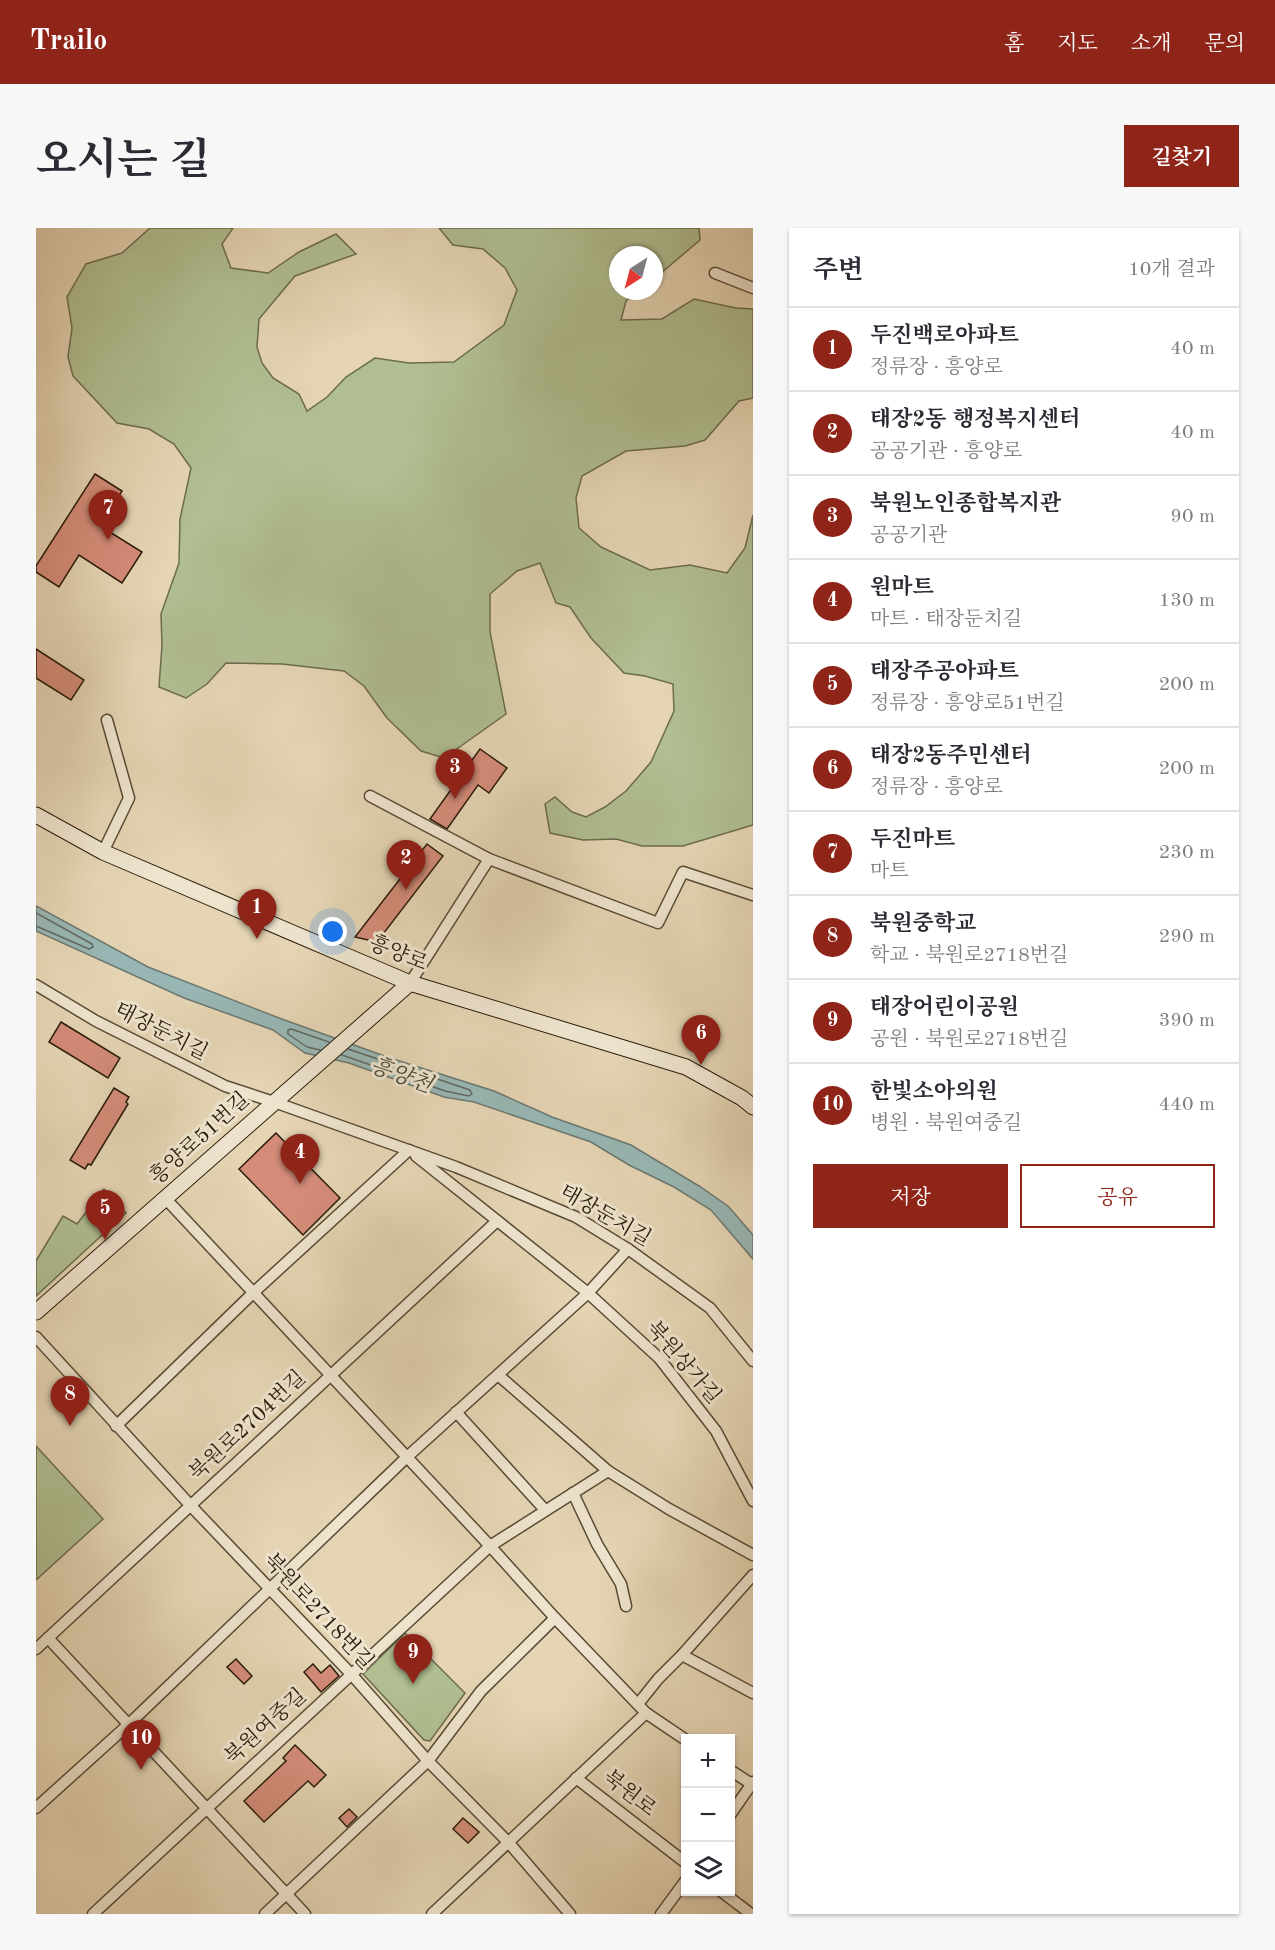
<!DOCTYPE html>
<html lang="ko">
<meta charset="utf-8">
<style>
:root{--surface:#fff;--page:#f7f7f7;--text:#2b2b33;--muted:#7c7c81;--line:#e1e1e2;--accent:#8f2418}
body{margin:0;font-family:"Old Standard TT","Noto Serif KR",serif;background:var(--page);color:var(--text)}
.controls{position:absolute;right:18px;bottom:18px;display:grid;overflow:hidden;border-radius:0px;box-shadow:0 2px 4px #0004}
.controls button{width:54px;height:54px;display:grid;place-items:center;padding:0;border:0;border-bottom:2px solid var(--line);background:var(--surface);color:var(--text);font:30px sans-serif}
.compass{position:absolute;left:573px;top:18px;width:54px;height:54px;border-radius:50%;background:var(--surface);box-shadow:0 2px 4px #0004;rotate:216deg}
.you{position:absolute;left:297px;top:704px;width:21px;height:21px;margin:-15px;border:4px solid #fff;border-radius:50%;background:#1a73e8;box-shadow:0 0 0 9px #1a73e833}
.badge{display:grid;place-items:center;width:39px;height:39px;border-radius:50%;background:var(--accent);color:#fff;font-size:20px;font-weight:700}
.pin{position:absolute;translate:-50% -50px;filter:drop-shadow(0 2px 3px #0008)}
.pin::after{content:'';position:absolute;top:32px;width:21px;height:18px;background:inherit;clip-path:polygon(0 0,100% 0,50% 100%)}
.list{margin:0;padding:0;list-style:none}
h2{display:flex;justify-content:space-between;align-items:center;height:78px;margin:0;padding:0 24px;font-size:26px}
h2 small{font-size:20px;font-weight:400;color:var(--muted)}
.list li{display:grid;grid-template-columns:39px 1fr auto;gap:18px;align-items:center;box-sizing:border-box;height:84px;padding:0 24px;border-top:2px solid var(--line)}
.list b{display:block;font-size:22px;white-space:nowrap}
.list p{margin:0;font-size:20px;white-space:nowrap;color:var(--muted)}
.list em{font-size:20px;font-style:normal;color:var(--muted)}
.actions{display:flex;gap:12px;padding:18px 24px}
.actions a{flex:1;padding:14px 0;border:2px solid var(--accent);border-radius:0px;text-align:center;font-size:21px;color:var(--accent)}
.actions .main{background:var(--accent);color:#fff}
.icon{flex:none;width:33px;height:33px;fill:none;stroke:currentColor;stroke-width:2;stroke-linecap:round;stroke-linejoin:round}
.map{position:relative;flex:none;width:717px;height:1686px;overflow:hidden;border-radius:0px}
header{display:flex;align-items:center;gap:36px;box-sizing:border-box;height:84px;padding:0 30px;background:var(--accent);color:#fff}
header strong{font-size:28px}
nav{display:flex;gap:33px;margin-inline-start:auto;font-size:21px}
.intro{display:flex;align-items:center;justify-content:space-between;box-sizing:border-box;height:144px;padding:0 36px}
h1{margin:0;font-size:42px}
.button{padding:15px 27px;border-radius:0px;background:var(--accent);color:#fff;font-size:21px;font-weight:700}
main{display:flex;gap:36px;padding:0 36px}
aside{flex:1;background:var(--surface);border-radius:0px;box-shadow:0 2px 4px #0004}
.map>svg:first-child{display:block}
.green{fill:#b0be91;stroke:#6c6c4e;stroke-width:1.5}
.water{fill:#98b7b5;stroke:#6c7971;stroke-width:1.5}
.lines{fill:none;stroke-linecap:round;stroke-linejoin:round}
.shore{stroke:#606960;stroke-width:1.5}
.building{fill:#d48c79;stroke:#291b0a;stroke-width:1.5}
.street-casing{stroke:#584a34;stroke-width:13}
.secondary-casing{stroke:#291b0a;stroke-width:17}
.street{stroke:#eee4ce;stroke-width:10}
.secondary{stroke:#eee4ce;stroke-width:15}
.labels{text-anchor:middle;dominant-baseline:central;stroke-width:6;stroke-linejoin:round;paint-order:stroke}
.street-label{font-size:21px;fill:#291b0a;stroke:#eee4ce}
.water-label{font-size:22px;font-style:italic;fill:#4a4a3d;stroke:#eee4ce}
</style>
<header>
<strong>Trailo</strong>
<nav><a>홈</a><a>지도</a><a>소개</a><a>문의</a></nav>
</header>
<div class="intro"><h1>오시는 길</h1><a class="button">길찾기</a></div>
<main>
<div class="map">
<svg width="717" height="1686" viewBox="0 0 717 1686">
<rect width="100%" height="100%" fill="#e5d5b4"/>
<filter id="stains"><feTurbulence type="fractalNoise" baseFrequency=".00333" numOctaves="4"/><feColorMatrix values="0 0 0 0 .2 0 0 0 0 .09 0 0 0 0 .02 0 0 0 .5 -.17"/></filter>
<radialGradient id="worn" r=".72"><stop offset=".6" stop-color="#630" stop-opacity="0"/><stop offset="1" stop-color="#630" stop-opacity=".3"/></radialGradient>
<!-- green -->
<g class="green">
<polygon points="114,0 197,0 186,16 195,40 232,45 263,24 300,6 320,26 259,48 223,91 221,119 226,135 237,150 263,166 271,183 291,169 310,149 339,130 373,135 418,134 468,97 481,62 469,40 447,21 417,17 403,0 663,0 664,12 618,51 618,27 582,27 582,63 603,63 590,73 585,92 626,91 658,71 700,80 717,81 717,170 703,173 669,212 649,218 590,223 546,248 540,270 543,300 565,319 614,342 654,337 691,345 709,320 717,287 717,597 647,618 606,618 580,611 547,612 514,605 509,576 519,569 536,584 550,589 569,579 590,563 615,534 638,483 637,456 609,448 588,445 555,410 534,379 520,375 504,335 481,343 454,366 454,404 470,486 408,530 385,523 351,490 328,458 308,443 246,436 190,435 171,456 150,470 123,459 126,417 125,386 143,335 144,291 155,240 138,216 113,201 81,195 37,148 32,129 36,100 31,69 50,36 86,25"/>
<polygon points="68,961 90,985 0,1068 0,1033 27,988 41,996"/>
<polygon points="0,1218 67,1291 0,1352"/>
<polygon points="369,1405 429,1465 394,1513 388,1512 327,1446"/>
</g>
<!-- water -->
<polygon class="water" points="0,678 112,739 243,790 354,830 458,863 516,889 595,917 663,958 692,978 717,1007 717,1031 675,982 638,959 593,937 555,914 438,874 408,869 313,835 269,825 237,802 148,770 0,703"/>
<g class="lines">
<!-- shore -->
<g class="shore">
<polyline points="0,685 56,716 57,719 53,721 0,698"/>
<polyline points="284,822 271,819 252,806 252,802 255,801 293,814"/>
<polyline points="306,827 409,863 433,868 436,866 434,862 312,821"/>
</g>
</g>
<!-- building -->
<g class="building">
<polygon points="59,246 86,263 64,298 106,324 86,355 43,327 23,359 0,344 0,338"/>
<polygon points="0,421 48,452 35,472 0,450"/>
<polygon points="444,521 471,540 453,565 442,557 411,601 394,591"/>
<polygon points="391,616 407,628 341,714 319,709"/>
<polygon points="25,794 84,830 72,850 13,814"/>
<polygon points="78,860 93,869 90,874 92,876 55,937 52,936 49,941 34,932"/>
<polygon points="240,905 304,970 267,1007 203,941"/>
<polygon points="200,1431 216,1448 208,1456 191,1439"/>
<polygon points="277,1436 285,1445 294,1437 303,1448 285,1464 268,1444"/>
<polygon points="259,1517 290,1547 278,1559 272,1553 228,1594 208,1573 250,1533 247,1530"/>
<polygon points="313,1581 321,1589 311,1599 303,1590"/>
<polygon points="427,1590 443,1604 432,1615 417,1601"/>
</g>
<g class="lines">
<defs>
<g id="street">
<polyline points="679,45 717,60"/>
<polyline points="334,568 453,631"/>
<polyline points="67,624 93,570 71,492"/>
<polyline points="374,755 453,631 622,695 647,644 717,667"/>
<polyline points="0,757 60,793 189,858 238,874 420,939 540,989 592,1021 674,1080 717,1133"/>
<polyline points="380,928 552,1065 623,1130 680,1203 717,1273"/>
<polyline points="129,970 454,1318 519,1390 610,1485 650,1512"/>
<polyline points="0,1109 155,1278 316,1447 392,1533 473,1615 534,1686"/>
<polyline points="462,1147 572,1243 633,1281 717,1327"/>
<polyline points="420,1184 509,1282"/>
<polyline points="80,1198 217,1065 373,922"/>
<polyline points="537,1265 561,1316 585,1356 590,1378"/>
<polyline points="12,1410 269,1686"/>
<polyline points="0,1421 461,993"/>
<polyline points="646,1427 717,1465"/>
<polyline points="602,1476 622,1451 646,1427 717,1347"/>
<polyline points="694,1542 717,1557"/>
<polyline points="540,1550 650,1635"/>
<polyline points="0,1580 93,1496 371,1229 552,1065 592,1021"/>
<polyline points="694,1587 717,1554"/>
<polyline points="686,1664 715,1686"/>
<polyline points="57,1686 454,1318 572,1243"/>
<polyline points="229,1686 392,1533 445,1463 519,1390"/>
<polyline points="396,1686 610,1485"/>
<polyline points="625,1686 650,1652"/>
</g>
<g id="secondary">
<polyline points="0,587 67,624 374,755 650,839 706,870 717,879"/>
<polyline points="0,1084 374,755"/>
</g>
</defs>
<!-- street casing -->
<use href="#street" class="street-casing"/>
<!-- secondary casing -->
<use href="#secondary" class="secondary-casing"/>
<!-- street -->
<use href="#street" class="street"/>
<!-- secondary -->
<use href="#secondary" class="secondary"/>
</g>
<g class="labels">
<!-- street labels -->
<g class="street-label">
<text transform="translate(362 726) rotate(22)">흥양로</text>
<text transform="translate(125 804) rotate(27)">태장둔치길</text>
<text transform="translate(164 911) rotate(-42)">흥양로51번길</text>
<text transform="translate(569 988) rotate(30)">태장둔치길</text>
<text transform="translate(647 1135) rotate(49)">북원상가길</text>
<text transform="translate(212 1198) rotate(-43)">북원로2704번길</text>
<text transform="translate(282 1384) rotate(47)">북원로2718번길</text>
<text transform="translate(230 1499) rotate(-42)">북원여중길</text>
<text transform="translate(593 1566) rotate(38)">북원로</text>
</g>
<!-- water labels -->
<g class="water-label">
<text transform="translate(365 848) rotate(20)">흥양천</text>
</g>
</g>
<rect width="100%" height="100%" filter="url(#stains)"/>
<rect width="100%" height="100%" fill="url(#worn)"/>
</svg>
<div class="controls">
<button>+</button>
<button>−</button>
<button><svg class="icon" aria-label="layers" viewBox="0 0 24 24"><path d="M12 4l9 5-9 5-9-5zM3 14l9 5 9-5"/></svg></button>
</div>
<svg class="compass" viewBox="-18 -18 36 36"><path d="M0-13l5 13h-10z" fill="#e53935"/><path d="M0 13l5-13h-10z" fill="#7c7c81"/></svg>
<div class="you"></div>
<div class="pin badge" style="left:221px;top:711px">1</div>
<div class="pin badge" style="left:370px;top:662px">2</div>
<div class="pin badge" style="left:419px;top:571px">3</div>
<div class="pin badge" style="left:264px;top:956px">4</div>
<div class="pin badge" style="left:69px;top:1012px">5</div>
<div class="pin badge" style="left:665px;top:837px">6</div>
<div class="pin badge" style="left:72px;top:312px">7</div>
<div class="pin badge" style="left:34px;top:1198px">8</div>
<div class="pin badge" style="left:377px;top:1456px">9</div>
<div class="pin badge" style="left:105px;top:1542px">10</div>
</div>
<aside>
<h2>주변<small>10개 결과</small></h2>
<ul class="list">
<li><span class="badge">1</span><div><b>두진백로아파트</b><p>정류장 · 흥양로</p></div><em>40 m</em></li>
<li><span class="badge">2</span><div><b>태장2동 행정복지센터</b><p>공공기관 · 흥양로</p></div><em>40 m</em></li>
<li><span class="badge">3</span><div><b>북원노인종합복지관</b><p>공공기관</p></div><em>90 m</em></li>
<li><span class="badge">4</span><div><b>원마트</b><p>마트 · 태장둔치길</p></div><em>130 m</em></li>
<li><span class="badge">5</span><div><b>태장주공아파트</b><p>정류장 · 흥양로51번길</p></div><em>200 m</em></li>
<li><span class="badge">6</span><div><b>태장2동주민센터</b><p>정류장 · 흥양로</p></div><em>200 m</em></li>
<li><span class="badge">7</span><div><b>두진마트</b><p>마트</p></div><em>230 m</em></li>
<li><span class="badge">8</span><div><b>북원중학교</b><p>학교 · 북원로2718번길</p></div><em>290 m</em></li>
<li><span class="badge">9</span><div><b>태장어린이공원</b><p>공원 · 북원로2718번길</p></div><em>390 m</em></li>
<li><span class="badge">10</span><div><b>한빛소아의원</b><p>병원 · 북원여중길</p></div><em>440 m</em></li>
</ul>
<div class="actions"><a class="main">저장</a><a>공유</a></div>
</aside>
</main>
